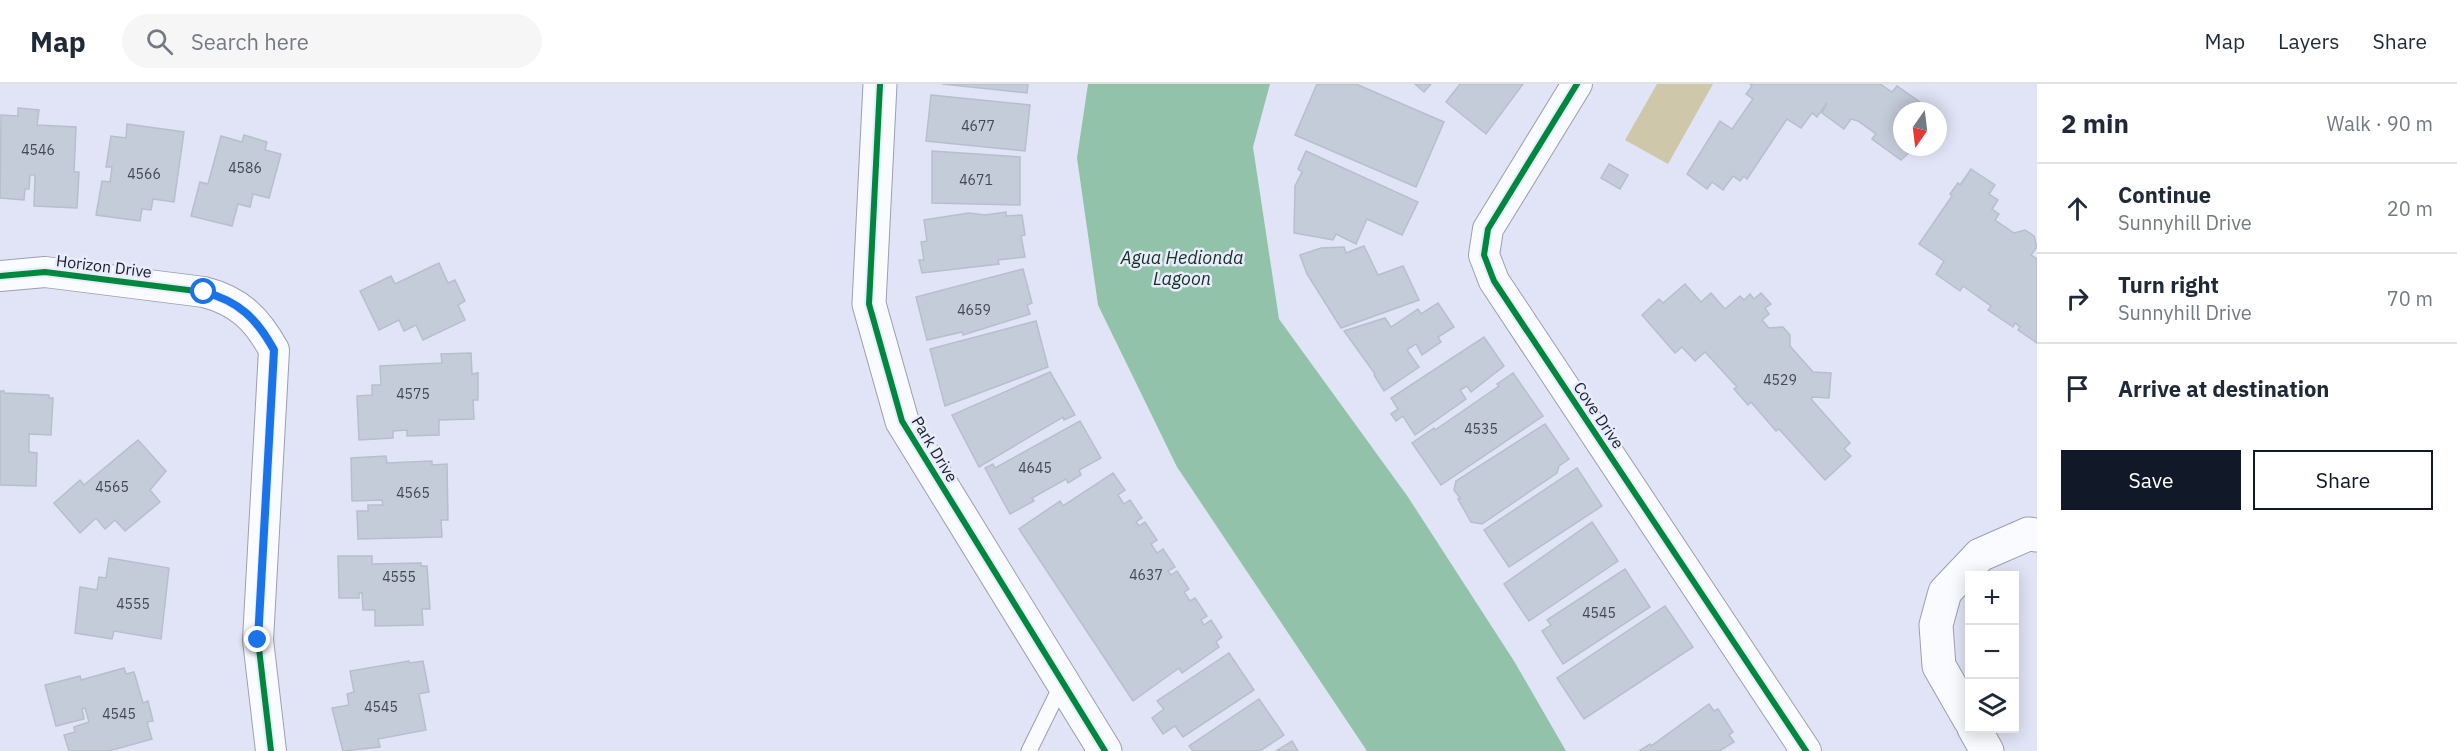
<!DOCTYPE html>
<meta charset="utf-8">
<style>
:root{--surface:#fff;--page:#f6f6f7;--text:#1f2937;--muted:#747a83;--line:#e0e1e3;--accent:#111827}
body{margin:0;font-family:"IBM Plex Sans",sans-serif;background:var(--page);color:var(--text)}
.controls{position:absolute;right:18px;bottom:18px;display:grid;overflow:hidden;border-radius:0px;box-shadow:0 3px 15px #0003}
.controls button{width:54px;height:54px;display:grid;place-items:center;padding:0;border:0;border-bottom:2px solid var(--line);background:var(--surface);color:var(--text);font:30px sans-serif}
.compass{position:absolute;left:1893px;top:18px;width:54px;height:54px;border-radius:50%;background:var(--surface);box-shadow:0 3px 15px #0003;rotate:194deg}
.stop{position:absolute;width:18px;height:18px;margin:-14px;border:4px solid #1a73e8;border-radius:50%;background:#fff}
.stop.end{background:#1a73e8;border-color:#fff;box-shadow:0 2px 6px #0008}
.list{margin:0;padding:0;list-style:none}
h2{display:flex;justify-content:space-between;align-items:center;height:78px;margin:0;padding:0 24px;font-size:26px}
h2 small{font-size:20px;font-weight:400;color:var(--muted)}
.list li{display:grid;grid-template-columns:39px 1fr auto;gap:18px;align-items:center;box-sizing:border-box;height:90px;padding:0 24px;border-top:2px solid var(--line)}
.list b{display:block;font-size:22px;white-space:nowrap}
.list p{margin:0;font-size:20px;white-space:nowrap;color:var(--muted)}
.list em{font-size:20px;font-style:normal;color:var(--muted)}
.actions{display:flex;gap:12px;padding:18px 24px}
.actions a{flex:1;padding:14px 0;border:2px solid var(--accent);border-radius:0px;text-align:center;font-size:21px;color:var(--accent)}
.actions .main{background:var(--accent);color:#fff}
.icon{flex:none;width:33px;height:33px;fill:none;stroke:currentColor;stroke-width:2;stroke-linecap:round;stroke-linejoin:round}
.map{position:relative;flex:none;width:2037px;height:667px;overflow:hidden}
header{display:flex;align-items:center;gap:36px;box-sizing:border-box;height:84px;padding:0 30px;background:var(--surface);border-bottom:2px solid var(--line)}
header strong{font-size:28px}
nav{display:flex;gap:33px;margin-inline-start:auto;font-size:21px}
.search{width:420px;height:54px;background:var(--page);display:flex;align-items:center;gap:15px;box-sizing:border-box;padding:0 21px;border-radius:33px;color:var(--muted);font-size:22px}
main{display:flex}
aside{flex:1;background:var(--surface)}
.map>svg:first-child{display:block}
.green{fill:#cfc7aa}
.water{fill:#92c2aa}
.building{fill:#c4cbd9;stroke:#b7becc;stroke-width:1.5}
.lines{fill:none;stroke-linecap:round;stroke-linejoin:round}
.lane-casing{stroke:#9c9fae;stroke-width:17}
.street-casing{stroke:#9c9fae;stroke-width:32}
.secondary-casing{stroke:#9c9fae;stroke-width:35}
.lane{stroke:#fafbfe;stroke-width:15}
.street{stroke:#fafbfe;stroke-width:30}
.secondary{stroke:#fafbfe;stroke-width:33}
.cycleway-casing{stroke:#e9ecfd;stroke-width:10}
.cycleway{stroke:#00873e;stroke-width:6}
.route{stroke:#1a73e8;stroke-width:8}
.labels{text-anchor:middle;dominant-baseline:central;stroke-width:5;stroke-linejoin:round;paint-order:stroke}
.number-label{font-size:14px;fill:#444856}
.street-label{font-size:16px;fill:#191c2a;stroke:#e9ecfd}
.water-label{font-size:18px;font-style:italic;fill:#13311f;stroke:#e9ecfd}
</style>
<header>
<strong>Map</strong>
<div class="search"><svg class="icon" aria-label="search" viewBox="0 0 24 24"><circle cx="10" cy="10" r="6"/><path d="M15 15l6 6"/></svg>Search here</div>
<nav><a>Map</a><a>Layers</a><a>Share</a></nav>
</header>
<main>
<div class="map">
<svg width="2037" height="667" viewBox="0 0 2037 667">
<rect width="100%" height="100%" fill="#e0e4f6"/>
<!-- green -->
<polygon class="green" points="1657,0 1713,0 1668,80 1625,56"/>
<!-- water -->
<polygon class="water" points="1088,0 1270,0 1253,63 1279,235 1408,413 1514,577 1566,667 1367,667 1177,383 1098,221 1077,74"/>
<!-- building -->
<g class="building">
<polygon points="942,0 1028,0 1027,9"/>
<polygon points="1317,0 1356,0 1444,38 1416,103 1295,51"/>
<polygon points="1415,0 1431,0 1424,8"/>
<polygon points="1460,0 1523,0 1486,50 1446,18"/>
<polygon points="1750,0 1880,0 1892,8 1897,2 1924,21 1919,27 1902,27 1902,63 1915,63 1901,76 1872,55 1876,50 1858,37 1851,35 1844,45 1822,29 1827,19 1817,33 1812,29 1801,44 1787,35 1747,95 1744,92 1740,97 1733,92 1723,106 1712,98 1707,105 1687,90 1720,37 1732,45 1753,15 1746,10 1752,2"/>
<polygon points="931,11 1030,21 1025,67 926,57"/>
<polygon points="18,24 39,26 37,41 76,43 74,88 79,88 77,124 34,122 35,91 30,91 29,105 25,105 24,116 0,114 1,31 18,32"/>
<polygon points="127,40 184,48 174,118 153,115 151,126 142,125 140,137 96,131 102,97 110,98 112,83 106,83 111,52 126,54"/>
<polygon points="244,51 267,58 265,66 281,70 269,114 253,110 250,123 238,120 232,142 191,132 200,98 208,100 221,52 242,58"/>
<polygon points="932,67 1020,73 1020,121 932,119"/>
<polygon points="1306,67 1418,118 1402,151 1367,135 1356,160 1336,150 1333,156 1294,149 1295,102 1302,88 1298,85"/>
<polygon points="1609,80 1628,91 1620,105 1601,94"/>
<polygon points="1971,85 1995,101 1989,110 1998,116 1992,125 1999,130 1995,136 2014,149 2025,146 2034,152 2037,163 2031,171 2037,175 2037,259 2018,246 2020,243 2015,239 2013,243 1988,226 1991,222 1963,202 1960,207 1936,190 1944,177 1919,160 1952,112 1950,110 1958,99 1960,101"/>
<polygon points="1006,128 1006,132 1022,131 1025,151 1021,152 1025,173 998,176 999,180 922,189 919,176 924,176 921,158 927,157 924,136 969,129 985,131"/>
<polygon points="1364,162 1378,191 1403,182 1419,216 1341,244 1307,190 1300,171 1321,164 1344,163 1346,169"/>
<polygon points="439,179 448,199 455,196 465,217 458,221 465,236 423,256 416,241 404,247 399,236 379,246 360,207 391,192 395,200"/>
<polygon points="1023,185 1032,219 1027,221 1030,230 963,251 962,248 927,256 916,213"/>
<polygon points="1685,200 1701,218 1711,209 1725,225 1740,212 1744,216 1750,210 1754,215 1761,209 1771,220 1765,224 1769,230 1762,236 1769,244 1783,243 1790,251 1790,262 1813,288 1831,289 1829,314 1813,313 1811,315 1850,359 1844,365 1851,372 1825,396 1779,345 1776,347 1751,318 1748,321 1734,305 1737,303 1705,268 1695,277 1682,263 1675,269 1642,231 1659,215 1663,219"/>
<polygon points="1438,219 1454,243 1438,253 1441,258 1422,271 1416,260 1407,266 1419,283 1384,307 1374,291 1375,290 1344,247 1385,234 1391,243 1418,225 1421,230"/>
<polygon points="1036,237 1048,283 945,322 930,265"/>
<polygon points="1484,253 1504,282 1471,308 1467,302 1460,306 1466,315 1415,351 1403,332 1396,337 1391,330 1398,325 1391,314"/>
<polygon points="471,269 472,290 478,289 478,316 473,316 474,335 439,336 439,351 407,352 407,346 393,347 393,354 359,356 357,312 372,311 372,301 381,301 380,282 442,279 441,270"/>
<polygon points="1050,288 1075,331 1064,336 1063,333 979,383 952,331"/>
<polygon points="1513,289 1543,332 1441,401 1412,359 1434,344 1435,346 1499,302 1497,300"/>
<polygon points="0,307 4,307 4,309 49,311 49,314 53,314 51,351 29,350 29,368 37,369 36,402 0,401"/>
<polygon points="1080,337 1101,374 1079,386 1081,391 1068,399 1066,395 1032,414 1034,417 1010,430 985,384 993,380 995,384"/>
<polygon points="1545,340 1569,375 1559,382 1557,389 1482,440 1471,438 1458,415 1460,414 1454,406 1456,397"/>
<polygon points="138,356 166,387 150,406 160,418 125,447 115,436 105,445 96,434 80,449 54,419 80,396 84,401"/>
<polygon points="386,372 387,379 432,377 432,381 447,380 448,436 441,436 442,453 358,455 357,427 368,427 368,421 383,421 382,416 352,417 351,374"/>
<polygon points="1577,384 1602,422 1509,483 1484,446"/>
<polygon points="1113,389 1125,406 1118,411 1124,420 1130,416 1142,434 1136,438 1139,442 1145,438 1157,456 1151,460 1157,469 1163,465 1175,483 1168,487 1171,491 1177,487 1189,505 1184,508 1190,517 1195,514 1207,532 1201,536 1204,541 1211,536 1222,553 1216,558 1219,563 1182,589 1179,584 1133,617 1019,445 1060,417 1063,422"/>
<polygon points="1592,438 1618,477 1529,537 1504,500"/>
<polygon points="338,472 372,472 372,480 421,479 421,482 427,482 430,525 422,525 423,541 375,542 375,526 363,526 362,509 359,509 359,514 339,514"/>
<polygon points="109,474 169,484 161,555 114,547 112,555 75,549 80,503 97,506 99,493 106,494"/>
<polygon points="1625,485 1650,523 1563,580 1542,547 1551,541 1547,536"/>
<polygon points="1665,522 1693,563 1584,635 1557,594"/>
<polygon points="1229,569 1254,606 1183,653 1175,642 1163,650 1152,634 1164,625 1157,617"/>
<polygon points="409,577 410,579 423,577 429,608 419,610 426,646 378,655 380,663 343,667 332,624 349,621 347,610 354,608 350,587"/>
<polygon points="124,584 126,590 134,588 143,619 148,617 153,637 147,638 152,655 109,667 69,667 64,651 75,648 74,643 89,638 85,624 82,625 84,635 56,642 45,601 80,592 81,596"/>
<polygon points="1259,615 1284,651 1260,667 1193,667 1189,662"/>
<polygon points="1709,620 1714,627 1718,625 1733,648 1729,651 1734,658 1719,667 1639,667 1650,660 1651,662"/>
<polygon points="1292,657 1298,667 1276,667"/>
</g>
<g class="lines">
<defs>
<polyline id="lane" points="1029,667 1063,598"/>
<g id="street">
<polyline points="1577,0 1488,145 1484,171 1494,197 1806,667"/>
<path d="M0,192l45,-4 159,20c35,9 53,27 70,58l-16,290 13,111"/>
</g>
<g id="secondary">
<polyline points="880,0 869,220 902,337 1105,667"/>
<polyline points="1970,636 1939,582 1936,541 1945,508 1980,471 2028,450 2037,451"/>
<polyline points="1974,644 1987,667"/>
</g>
</defs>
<!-- lane casing -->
<use href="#lane" class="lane-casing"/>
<!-- street casing -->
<use href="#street" class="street-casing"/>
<!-- secondary casing -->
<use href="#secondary" class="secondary-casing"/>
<!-- lane -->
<use href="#lane" class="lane"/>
<!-- street -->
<use href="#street" class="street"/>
<!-- secondary -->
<use href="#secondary" class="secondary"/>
<defs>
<g id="cycleway">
<polyline points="880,0 869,220 902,337 1105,667"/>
<polyline points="1577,0 1488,145 1484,171 1494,197 1806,667"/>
<path d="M0,192l45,-4 159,20c35,9 53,27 70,58l-16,290 13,111"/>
</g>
</defs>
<!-- cycleway casing -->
<use href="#cycleway" class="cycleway-casing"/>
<!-- cycleway -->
<use href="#cycleway" class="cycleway"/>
</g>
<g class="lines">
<!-- route -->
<path class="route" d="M204,208c35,9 53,27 70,58l-16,290"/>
</g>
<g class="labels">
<!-- number labels -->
<g class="number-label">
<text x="978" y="42">4677</text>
<text x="38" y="66">4546</text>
<text x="245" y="84">4586</text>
<text x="144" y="90">4566</text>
<text x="976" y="96">4671</text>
<text x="974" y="226">4659</text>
<text x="1780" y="296">4529</text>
<text x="413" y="310">4575</text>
<text x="1481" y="345">4535</text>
<text x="1035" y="384">4645</text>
<text x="112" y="403">4565</text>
<text x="413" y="409">4565</text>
<text x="1146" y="491">4637</text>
<text x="399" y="493">4555</text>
<text x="133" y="520">4555</text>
<text x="1599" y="529">4545</text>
<text x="381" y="623">4545</text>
<text x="119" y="630">4545</text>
</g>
<!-- street labels -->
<g class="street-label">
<text transform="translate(104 182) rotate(7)">Horizon Drive</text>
<text transform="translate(1599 331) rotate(56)">Cove Drive</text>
<text transform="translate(935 365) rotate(59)">Park Drive</text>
</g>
<!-- water labels -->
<g class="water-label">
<text x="1182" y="173">Agua Hedionda<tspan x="1182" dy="21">Lagoon</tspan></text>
</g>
</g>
</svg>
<div class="controls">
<button>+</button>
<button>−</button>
<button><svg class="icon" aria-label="layers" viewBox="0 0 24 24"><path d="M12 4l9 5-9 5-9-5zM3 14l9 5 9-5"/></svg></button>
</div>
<svg class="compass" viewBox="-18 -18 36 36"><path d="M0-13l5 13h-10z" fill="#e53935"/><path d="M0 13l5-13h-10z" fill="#747a83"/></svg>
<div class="stop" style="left:204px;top:208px"></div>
<div class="stop end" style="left:258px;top:556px"></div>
</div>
<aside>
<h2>2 min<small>Walk · 90 m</small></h2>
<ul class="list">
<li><svg class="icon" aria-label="ahead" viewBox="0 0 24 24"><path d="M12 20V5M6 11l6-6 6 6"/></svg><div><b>Continue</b><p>Sunnyhill Drive</p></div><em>20 m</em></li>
<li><svg class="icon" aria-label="right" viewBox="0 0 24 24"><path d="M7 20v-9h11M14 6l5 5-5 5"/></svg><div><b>Turn right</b><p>Sunnyhill Drive</p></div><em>70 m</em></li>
<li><svg class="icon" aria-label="arrive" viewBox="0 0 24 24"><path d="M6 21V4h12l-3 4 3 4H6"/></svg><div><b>Arrive at destination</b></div></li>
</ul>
<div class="actions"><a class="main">Save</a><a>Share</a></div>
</aside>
</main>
